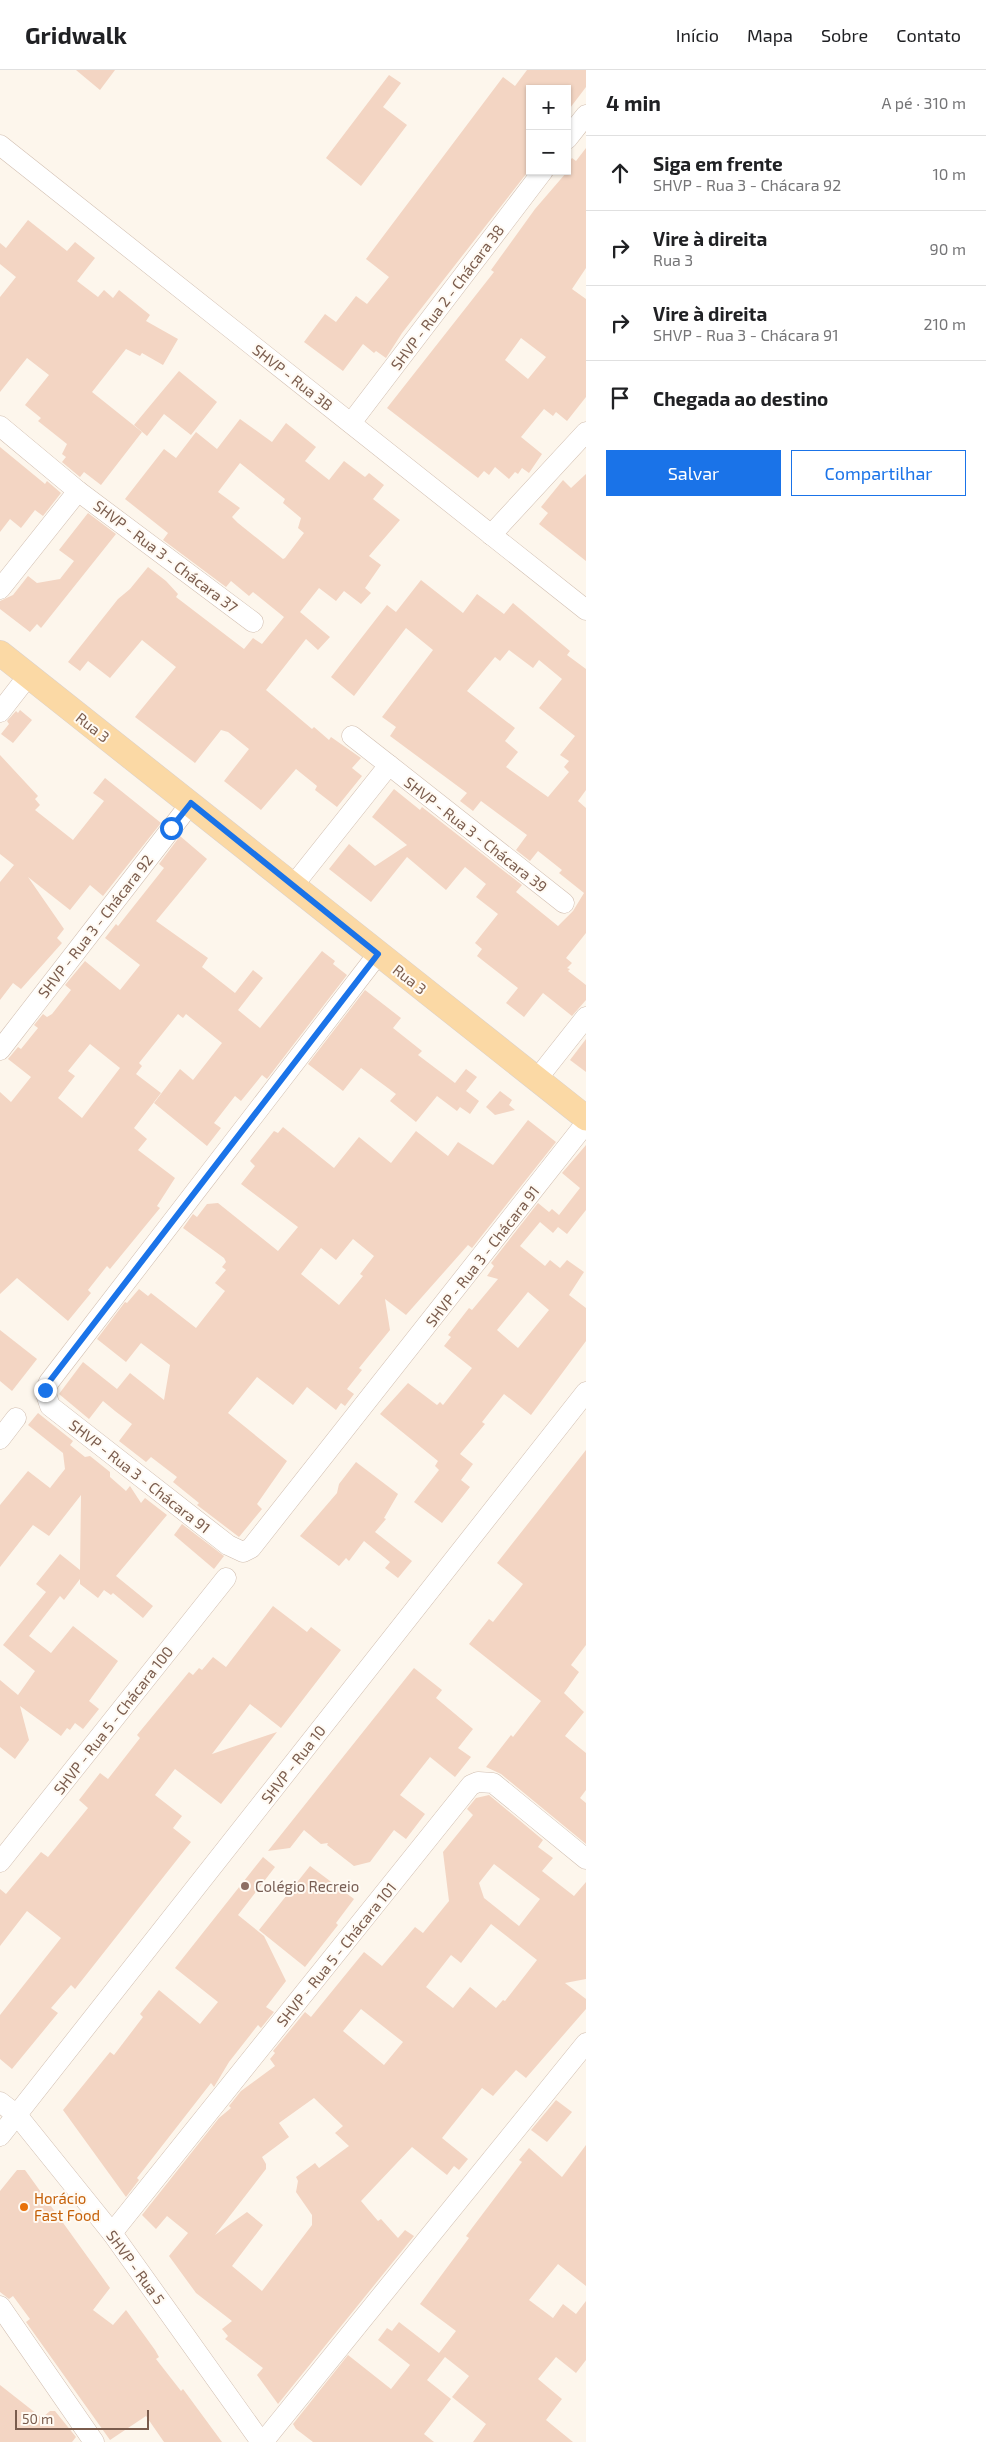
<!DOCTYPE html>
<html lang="pt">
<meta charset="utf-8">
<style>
:root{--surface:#fff;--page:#f6f6f6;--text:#202124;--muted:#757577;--line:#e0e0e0;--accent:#1a73e8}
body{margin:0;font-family:"Exo 2",sans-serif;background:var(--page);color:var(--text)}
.controls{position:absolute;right:15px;top:15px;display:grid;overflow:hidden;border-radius:0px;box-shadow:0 1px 4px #0004}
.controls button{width:45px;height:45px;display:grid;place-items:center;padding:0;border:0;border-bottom:1px solid var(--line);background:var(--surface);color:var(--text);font:25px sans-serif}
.scale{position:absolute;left:15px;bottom:12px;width:134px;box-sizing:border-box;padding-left:5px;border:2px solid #7a5c4d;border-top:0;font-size:14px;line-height:18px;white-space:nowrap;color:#7a5c4d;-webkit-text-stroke:4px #fffaf3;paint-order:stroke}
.stop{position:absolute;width:15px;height:15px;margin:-11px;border:4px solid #1a73e8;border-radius:50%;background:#fff}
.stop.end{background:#1a73e8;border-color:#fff;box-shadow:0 1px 5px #0008}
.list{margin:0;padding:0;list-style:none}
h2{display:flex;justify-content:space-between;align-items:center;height:65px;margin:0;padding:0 20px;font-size:21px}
h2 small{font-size:16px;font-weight:400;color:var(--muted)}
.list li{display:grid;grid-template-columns:32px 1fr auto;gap:15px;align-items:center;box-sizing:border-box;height:75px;padding:0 20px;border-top:1px solid var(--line)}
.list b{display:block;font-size:19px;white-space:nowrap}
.list p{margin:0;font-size:16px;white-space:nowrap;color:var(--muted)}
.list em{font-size:16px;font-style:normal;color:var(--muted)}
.actions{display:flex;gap:10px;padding:15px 20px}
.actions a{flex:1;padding:11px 0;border:1px solid var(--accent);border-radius:0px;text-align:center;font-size:18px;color:var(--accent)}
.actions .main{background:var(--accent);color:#fff}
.icon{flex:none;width:28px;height:28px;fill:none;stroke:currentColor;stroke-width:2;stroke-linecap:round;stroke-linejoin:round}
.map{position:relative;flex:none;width:586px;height:2372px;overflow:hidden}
header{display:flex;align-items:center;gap:30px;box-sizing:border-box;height:70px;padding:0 25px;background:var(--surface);border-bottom:1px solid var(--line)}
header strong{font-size:24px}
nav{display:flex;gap:28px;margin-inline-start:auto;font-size:18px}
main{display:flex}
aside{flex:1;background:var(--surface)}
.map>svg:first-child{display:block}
.building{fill:#f3d5c3;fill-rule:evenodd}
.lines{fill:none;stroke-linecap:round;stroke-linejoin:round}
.minor-casing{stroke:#d1beb0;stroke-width:21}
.major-casing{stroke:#dad1cd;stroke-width:26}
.minor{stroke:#fff;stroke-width:20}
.major{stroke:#fbd9a5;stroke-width:25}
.route{stroke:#1a73e8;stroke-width:6}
.education-dot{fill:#8d6e63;stroke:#fffaf3;stroke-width:2}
.food-dot{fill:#e8710a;stroke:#fffaf3;stroke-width:2}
.labels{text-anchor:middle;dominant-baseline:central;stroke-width:4;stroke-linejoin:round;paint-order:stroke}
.street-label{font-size:15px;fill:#7a5c4d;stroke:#fffaf3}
.education-label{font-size:15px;fill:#785e54;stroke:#fffaf3;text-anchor:start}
.food-label{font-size:15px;fill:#c56008;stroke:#fffaf3;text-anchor:start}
</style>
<header>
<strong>Gridwalk</strong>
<nav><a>Início</a><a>Mapa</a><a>Sobre</a><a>Contato</a></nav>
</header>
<main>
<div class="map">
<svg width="586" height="2372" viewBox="0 0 586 2372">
<rect width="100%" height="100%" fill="#fdf6ec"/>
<!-- building -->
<g class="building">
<polygon points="76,0 115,0 100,20"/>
<polygon points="527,0 586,0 586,17 567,42 567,19 530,19 530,99 402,263 386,288 376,281 374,283 363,274 343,301 304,272 325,244 336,252 356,226 367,234 389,207 366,189 503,7 515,16"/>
<polygon points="389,5 401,13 383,37 407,55 361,116 326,88"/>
<path d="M586,78v120l-14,21 14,10v98l-19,24 -11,-9 -3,4 -9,-7 -23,28 21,17 -13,19 -7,-5 -4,6 -3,-2 -6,7 -14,-12 -6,8 -5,-4 -6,7 -91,-70 107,-136 -3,-2 44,-61 31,-36 -3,-2h4v-7l5,-6 4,3zM521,268l25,19 -18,22 -23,-19z"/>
<polygon points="28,150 67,181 75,172 95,188 77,211 98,227 104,220 113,228 119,220 150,245 146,251 178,269 163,295 142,283 140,286 126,279 92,322 142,362 101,415 84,402 80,407 62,392 66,387 62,384 67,374 38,351 41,348 25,335 49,305 27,288 0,322 0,227 16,207 0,194 0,173 6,178"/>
<polygon points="179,301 217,332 191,365 164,344 147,366 134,355"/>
<path d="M240,349l32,23 14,-19 30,24 -11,14 24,19 15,-19 21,16 4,-4 15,12 -11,14 27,21 -31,36 12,9 -16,23 6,5 -10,11 -17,-13 -8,10 -17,-13 -19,24 30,25 -12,13 -12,-11 -40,51 46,39 2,-2 15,13 2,-3 30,21 -9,10 10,8 -25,31 -22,-17 2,-4 -21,-17 -35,41 -37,-29 25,-32 -21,-17 -7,-2 -26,33 -60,-46 41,-50 -34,-27 -32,38 -22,-17 -8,10 -12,-9 50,-63 12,-10 18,-22 18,14 12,13 -2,3 68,52 9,-11 9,6 22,-27 -31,-25 -4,4 -18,-15 -5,6 -63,-47 5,-7 -43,-34 39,-50 12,9 20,-26 21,17zM240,393l45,36 -2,4 18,15 -3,10 6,5 -19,25 -2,1 -45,-36 -6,-6 8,-9 -22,-16z"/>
<polygon points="0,377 45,414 47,411 61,423 43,446 35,440 21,458 10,449 0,462"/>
<polygon points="586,404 586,491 539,454 548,443 541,437 563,410 571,418"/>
<polygon points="88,443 116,464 41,558 37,554 30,562 0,539 0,531 13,525 28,506 37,513 60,509 74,491 59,480"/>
<path d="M421,510l42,33 14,-19 27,20 9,-11 57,48 -3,4 19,14v121l-8,11 8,7v125l-20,25 6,5 -5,5 3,1 -2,2 18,14v15l-14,16 -29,-23 -19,24 -18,-14 12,-15 -41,-32 5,-7 -7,-6 23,-29 -22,-17 10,-13 -21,-17 -19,23 -39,-33 -36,45 -42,-33 20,-25 26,22 32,-21 -35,-28 22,-28 26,21 2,-3 100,78 -6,7 42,34 15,-15 11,-18 -25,-20 3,-3 -24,-19 -8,10 -14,-11 11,-15 -46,-34 -8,10 -13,-10 7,-8 -77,-57 6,-9 -14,-10 51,-67 -27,-22 -52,68 -23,-19 56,-72 9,7zM509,580l24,18 6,-8 23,19 -23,29 36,28 -15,19 9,6 -5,6 5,5 -21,25 -42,-30 12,-15 -13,-11 10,-13 -48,-37 28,-34 5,4z"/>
<polygon points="20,640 32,650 13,673 1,664 9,654 7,651 16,641 18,643"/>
<polygon points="0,685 38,726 35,729 40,735 35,740 73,770 104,731 93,723 105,708 161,753 103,826 90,815 70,840 28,807 64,859 57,868 62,873 21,919 13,913 0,930 0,812 14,795 0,784"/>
<path d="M180,766l27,23 -51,62 52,37 -6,9 33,26 18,-23 10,8 -25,32 22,18 62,-77 13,10 -2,3 14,11 -80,104 -5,-4 -21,26 -6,-5 -21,27 7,5 -14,18 -53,-43 26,-34 13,11 29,-37 -36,-29 -3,4 -5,-4 -39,49 3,3 -6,8 25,19 -27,35 13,11 -9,11 37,28 -18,28 3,2 -50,61 -3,-3 -19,24 3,3 -23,28 -51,-43 -17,16v-202l11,10 20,-25 -23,-18 10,-12 3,2 17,-21 -4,-3 9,-11 4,3 5,-3 19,-24 -6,-5 20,-24 35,29 20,-25 -35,-27 11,-14 2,2 46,-58 -5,-4zM90,974l30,24 -38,50 -24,-20 17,-22 -7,-5z"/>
<polygon points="365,920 401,948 393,958 422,981 418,985 455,1013 466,999 477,1007 466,1021 479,1031 470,1044 460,1037 457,1041 437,1026 416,1052 390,1031 396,1024 361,998 343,1021 308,994"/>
<polygon points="586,969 586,1002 570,990"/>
<polygon points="500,1021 512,1030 509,1035 515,1040 495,1045 486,1037"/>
<path d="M528,1050l28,22 -84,106 -4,-3 -62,70 -21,-16 5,31 -31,38 3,2 -15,19 7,5 -9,12 -4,-3 -5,7 -29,-23 -14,18 -36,-28 -29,36 59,48 -30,43 5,5 -23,28 -42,-32 2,-2 -26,-21 4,-5 -26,-20 -5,5 -27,-21 13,-17 -17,-13 -12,-10 -14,18 -30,-25 24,-32 34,27 13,-16 34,27 6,-35 -29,-22 -15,19 -29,-23 28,-37 2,1 12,-14 9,7 3,-3 45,35 29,-37 -10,-8 11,-13 -4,-3 4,-5 -2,-4 -41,-30 10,-14 4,3 10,-13 11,-1 60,48 20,-24 -57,-43 14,-18 -5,-5 24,-30 4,2 5,-6 51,41 25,-31 32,26 25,-32 32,25 10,-14 35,23zM353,1169l21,17 -14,18 3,2 -24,29 -38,-31 20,-26 15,12z"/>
<path d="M586,1075v65l-19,24 -9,-7 -5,6 -13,-11 -20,24 25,20 5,-6 10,8 7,-8 17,12 -15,23 17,13v33l-55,74 -27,-21 -22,28 3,2 -25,30 13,10 -12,16 9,7 -28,36 -28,-21 25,-32 -4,-4 3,-5 -58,-47 28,-31 29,22 3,-3 3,3 29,-37 -28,-22 7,-9 -3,-2 21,-27 3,2 26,-31 -11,-3 7,-10 -3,-3 47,-60 11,9 3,-3 7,6 21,-27 -18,-15zM528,1222l21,18 -31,38 -21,-18z"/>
<polygon points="0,1260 37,1289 12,1321 0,1311"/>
<polygon points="38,1343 73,1371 70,1375 85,1387 90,1386 110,1402 110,1407 126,1421 130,1416 141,1433 145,1428 167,1445 116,1506 153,1536 143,1548 113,1523 111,1525 104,1520 98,1528 80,1514 80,1509 64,1530 60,1526 29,1566 51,1583 73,1556 118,1591 89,1631 99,1639 83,1659 75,1653 70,1660 67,1658 61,1666 20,1636 29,1670 15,1689 0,1677 0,1610 18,1625 35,1601 3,1575 46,1522 36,1514 60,1484 80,1500 81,1425 49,1466 33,1455 0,1497 0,1435 28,1401 50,1418 65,1399 63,1383 28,1355"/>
<polygon points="586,1380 586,1575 571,1595 579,1602 564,1623 584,1642 565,1666 586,1683 586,1720 580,1728 586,1733 586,1774 501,1704 486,1697 511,1665 513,1667 541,1631 469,1574 489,1549 493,1552 523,1514 497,1493"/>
<polygon points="356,1392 398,1424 384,1448 386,1449 375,1462 412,1491 398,1508 385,1498 390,1492 364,1471 349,1491 346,1488 339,1496 300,1466 337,1423 339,1414"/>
<polygon points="182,1454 224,1486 214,1499 174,1465"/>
<polygon points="273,1536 307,1562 311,1557 341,1580 281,1658 250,1634 212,1684 277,1662 221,1734 175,1699 155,1725 182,1746 173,1758 191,1772 75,1919 71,1915 51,1938 58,1943 12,1999 0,1989 0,1945 61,1868 27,1841 0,1876 0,1819 6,1824 41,1782 48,1787 88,1738 79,1730 100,1703 108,1709 140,1668 137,1665 189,1602 193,1605 199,1598 202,1600 213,1587 226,1597"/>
<polygon points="414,1598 442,1620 436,1628 473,1659 458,1678 471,1687 455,1707 430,1687 400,1725 425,1744 406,1769 394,1760 370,1792 354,1796 327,1775 328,1773 321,1774 304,1760 290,1778 268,1781"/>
<path d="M489,1725l54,45 -5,7 15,11 -11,13 32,25 12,-14v97l-21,4 21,16v10l-60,69 -10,-8 -23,26 -11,-8 -40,50 26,21 -9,11 -5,-4 -7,9 -35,-28 -51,54 17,20 3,-2 17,19 7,-8 9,6 -136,168 -21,-29 6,-7 -38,-29 3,-3 -6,-7 10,-8 -36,-28 -27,-37 19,-23 -21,-17 -11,13 -14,-14 77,-97 12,-10 -2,-2 12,-15 34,-25 -5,-7 5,-6 -2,-2 32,-39 6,5 53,-65 18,14 33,-39 8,6 26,-32 -6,-49 30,-37 -6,-6 9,-11zM494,1794l46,35 -21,27 -35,-28 -5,-15zM491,1854l46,36 -32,41 -2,-1 -7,8 -26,-21 -17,21 -27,-21 25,-32 10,8zM361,1939l42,33 -19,23 -41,-34zM314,2028l29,28 -8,7 14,13 -30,22 -4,-5 -19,14 2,4 -2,11 16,23v10l-50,66 -30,-25 31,-41 -16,-13 -32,23 51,-66v-5l-4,-7 27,-20 -10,-14z"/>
<polygon points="263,1787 275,1797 238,1845 264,1866 286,1911 266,1937 274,1942 261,1958 258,1955 229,1992 214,2017 211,2013 137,2108 139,2110 126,2127 63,2040 110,1982 114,1985 143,1947 140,1944 159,1920 200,1954 218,1932 175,1898"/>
<polygon points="310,1796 354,1829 336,1853 338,1855 305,1897 259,1860"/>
<polygon points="556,2030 572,2042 547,2072 531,2060"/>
<polygon points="586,2075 586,2216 558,2194 529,2230 553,2248 563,2234 576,2244 586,2231 586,2290 576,2303 556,2287 538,2309 562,2329 546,2350 573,2372 473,2372 486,2354 452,2327 469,2306 445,2287 427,2310 451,2329 424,2364 434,2372 313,2372 296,2359 293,2354 348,2285 391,2319 410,2295 378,2270 387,2258 392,2261 399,2252 439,2283 456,2261 420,2234 469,2168 466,2166 522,2092 519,2090 529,2078 562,2107"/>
<polygon points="17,2100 25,2100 110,2218 93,2240 113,2255 126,2240 155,2280 159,2287 156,2289 181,2321 183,2319 222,2372 164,2372 146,2346 110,2370 26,2252 30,2249 13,2226 9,2229 0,2222 0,2121"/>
<polygon points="0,2315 42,2348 50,2341 55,2341 76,2367 72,2372 0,2372"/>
</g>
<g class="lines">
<defs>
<g id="minor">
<polyline points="567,69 586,45"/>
<polyline points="0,75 586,540"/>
<polyline points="351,353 543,101"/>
<polyline points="0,356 78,421 253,552"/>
<polyline points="491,465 586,362"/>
<polyline points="0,519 78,421"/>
<polyline points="0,642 28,606"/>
<polyline points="352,666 389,695"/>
<polyline points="292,817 389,695 564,833"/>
<polyline points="378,884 49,1312 45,1321 50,1336 228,1475 243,1482 251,1478 586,1053"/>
<polyline points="0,980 191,733"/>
<polyline points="537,1009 586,947"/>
<polyline points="0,1369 16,1348"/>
<polyline points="0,1792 226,1508"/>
<polyline points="0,2032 17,2045 112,2163 261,2372"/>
<polyline points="0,2066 586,1322"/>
<polyline points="112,2163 471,1715 478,1712 493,1713 586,1789"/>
<polyline points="0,2236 94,2372"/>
<polyline points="263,2372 586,1973"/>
</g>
<polyline id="major" points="0,583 586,1048"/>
</defs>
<!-- minor casing -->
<use href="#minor" class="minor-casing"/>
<!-- major casing -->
<use href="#major" class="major-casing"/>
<!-- minor -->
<use href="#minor" class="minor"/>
<!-- major -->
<use href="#major" class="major"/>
</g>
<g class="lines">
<!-- route -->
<polyline class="route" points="45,1320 49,1312 378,884 191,733 171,758"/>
</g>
<!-- markers -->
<circle class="education-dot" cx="245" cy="1816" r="5"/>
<circle class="food-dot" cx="24" cy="2137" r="5"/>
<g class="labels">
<!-- street labels -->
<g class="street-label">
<text transform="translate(447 227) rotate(-53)">SHVP - Rua 2 - Chácara 38</text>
<text transform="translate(293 307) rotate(38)">SHVP - Rua 3B</text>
<text transform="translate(166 486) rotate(37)">SHVP - Rua 3 - Chácara 37</text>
<text transform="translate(93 657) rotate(38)">Rua 3</text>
<text transform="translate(476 764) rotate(38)">SHVP - Rua 3 - Chácara 39</text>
<text transform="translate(95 856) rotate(-52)">SHVP - Rua 3 - Chácara 92</text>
<text transform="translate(410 909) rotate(38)">Rua 3</text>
<text transform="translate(482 1186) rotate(-52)">SHVP - Rua 3 - Chácara 91</text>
<text transform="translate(140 1406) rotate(38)">SHVP - Rua 3 - Chácara 91</text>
<text transform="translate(113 1650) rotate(-52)">SHVP - Rua 5 - Chácara 100</text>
<text transform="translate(293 1694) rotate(-52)">SHVP - Rua 10</text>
<text transform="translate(336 1884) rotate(-51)">SHVP - Rua 5 - Chácara 101</text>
<text transform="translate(136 2197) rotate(54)">SHVP - Rua 5</text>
</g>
<!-- education labels -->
<g class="education-label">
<text x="255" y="1816">Colégio Recreio</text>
</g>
<!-- food labels -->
<g class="food-label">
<text x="34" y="2128">Horácio<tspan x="34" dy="17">Fast Food</tspan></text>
</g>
</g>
</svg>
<div class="controls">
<button>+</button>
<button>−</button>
</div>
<div class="scale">50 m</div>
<div class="stop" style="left:171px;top:758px"></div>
<div class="stop end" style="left:45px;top:1320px"></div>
</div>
<aside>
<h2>4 min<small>A pé · 310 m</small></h2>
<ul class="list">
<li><svg class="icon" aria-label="ahead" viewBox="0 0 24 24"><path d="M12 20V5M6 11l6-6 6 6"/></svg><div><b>Siga em frente</b><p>SHVP - Rua 3 - Chácara 92</p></div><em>10 m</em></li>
<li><svg class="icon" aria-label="right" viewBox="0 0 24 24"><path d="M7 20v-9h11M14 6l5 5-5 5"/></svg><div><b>Vire à direita</b><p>Rua 3</p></div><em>90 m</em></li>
<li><svg class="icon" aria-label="right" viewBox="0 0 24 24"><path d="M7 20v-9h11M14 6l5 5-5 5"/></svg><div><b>Vire à direita</b><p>SHVP - Rua 3 - Chácara 91</p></div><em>210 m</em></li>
<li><svg class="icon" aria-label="arrive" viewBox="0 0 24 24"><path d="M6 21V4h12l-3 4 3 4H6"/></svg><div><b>Chegada ao destino</b></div></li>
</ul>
<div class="actions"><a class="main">Salvar</a><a>Compartilhar</a></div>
</aside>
</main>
